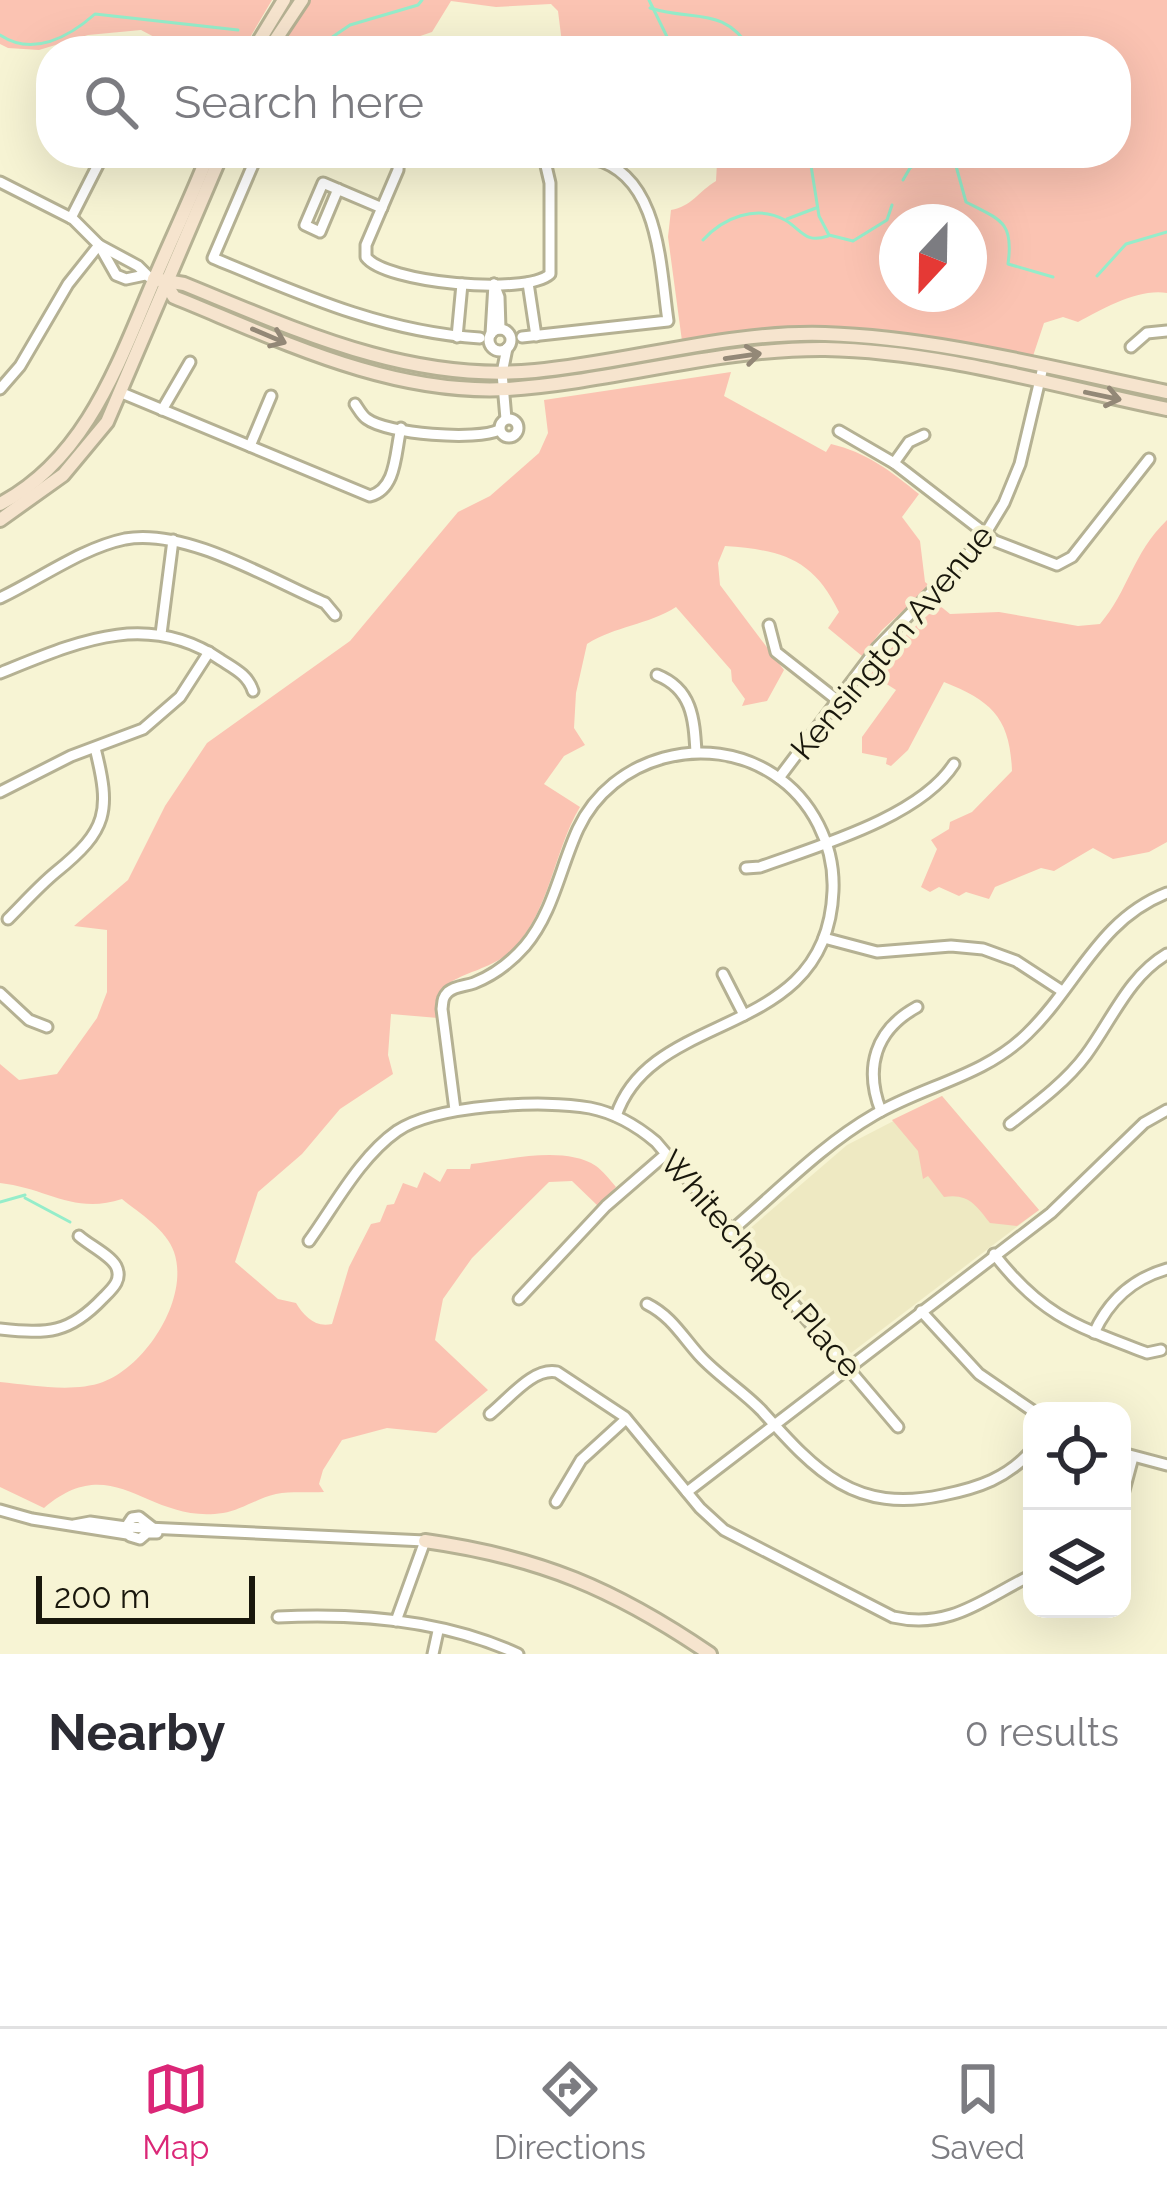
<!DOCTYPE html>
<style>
:root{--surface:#fff;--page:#f7f7f7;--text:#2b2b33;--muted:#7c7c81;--line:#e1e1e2;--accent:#db2777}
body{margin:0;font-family:Raleway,sans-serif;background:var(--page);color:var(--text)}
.controls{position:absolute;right:36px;bottom:36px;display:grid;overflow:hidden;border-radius:24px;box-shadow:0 12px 48px #0002}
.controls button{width:108px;height:108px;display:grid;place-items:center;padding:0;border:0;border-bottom:3px solid var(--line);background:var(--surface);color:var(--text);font:60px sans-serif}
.compass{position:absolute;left:879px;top:204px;width:108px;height:108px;border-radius:50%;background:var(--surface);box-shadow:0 12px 48px #0002;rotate:202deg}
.scale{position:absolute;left:36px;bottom:30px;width:219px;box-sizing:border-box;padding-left:12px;border:6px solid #19170c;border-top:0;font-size:33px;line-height:42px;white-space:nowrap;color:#19170c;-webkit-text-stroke:9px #f7f4d4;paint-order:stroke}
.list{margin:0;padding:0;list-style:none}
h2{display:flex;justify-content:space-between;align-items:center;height:156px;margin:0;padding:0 48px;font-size:51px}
h2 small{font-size:39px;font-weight:400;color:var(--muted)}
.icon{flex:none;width:66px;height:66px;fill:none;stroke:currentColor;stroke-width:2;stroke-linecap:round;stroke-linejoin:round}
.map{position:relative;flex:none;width:1167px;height:1654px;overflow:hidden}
.search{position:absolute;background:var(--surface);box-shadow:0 12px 48px #0002;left:36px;right:36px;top:36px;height:132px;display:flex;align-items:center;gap:30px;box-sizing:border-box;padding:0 42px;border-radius:48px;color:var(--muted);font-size:45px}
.sheet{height:372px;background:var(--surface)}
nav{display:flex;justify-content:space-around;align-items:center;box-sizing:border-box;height:168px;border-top:3px solid var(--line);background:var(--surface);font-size:33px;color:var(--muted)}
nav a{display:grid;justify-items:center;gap:6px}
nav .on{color:var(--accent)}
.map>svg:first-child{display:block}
.built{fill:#eee9c2}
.green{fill:#fbc3b2;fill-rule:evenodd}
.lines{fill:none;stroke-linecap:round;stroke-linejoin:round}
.stream{stroke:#95edca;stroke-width:3}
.street-casing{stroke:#b5b193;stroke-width:15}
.secondary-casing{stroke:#b5b193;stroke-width:18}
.street{stroke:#fff;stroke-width:9}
.secondary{stroke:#f6e4ce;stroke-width:12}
.oneway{stroke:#938877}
.labels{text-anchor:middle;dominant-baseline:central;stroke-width:9;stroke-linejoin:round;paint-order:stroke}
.street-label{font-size:33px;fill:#19170c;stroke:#f7f4d4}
</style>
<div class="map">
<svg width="1167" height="1654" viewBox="0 0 1167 1654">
<rect width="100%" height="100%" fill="#f7f4d4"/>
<!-- built -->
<polygon class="built" points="942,1096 1039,1210 851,1353 747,1237 747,1231 847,1145"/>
<!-- green -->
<g class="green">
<polygon points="0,0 272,0 242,51 175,48 141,30 88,35 39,50 8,48 0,44"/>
<path d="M308,0h859v293c-28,-5 -65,16 -89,29l-15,-5 -19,6 -11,33 -153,-27 -98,-1 -100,13 -14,-104 3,-27c20,-3 28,-19 45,-29l1,-18 -12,-10h411v-102h-553l-5,-40 -7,-7 -55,3 -45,-6 -19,31 -56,19h-100zM897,222h72v72h-72z"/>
<path d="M731,372l-7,24 102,56 5,-8c35,8 61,28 88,50l-17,23 18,24 5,41 5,4 -48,44 -20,26 -34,-28 11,-16c-26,-54 -58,-62 -114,-66l-7,17 2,22 64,85 -17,31 -25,5 3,-7 -13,-18 -1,-11 -55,-63c-28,18 -61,19 -89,37l-11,49 -2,35 11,17 -21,11 -20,28 36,23c-27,45 -30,106 -69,144 -27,26 -88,23 -73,67l-47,-4 -3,41 5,19 -53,35 -38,45 -44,38 -23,70 43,37 18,4c8,13 19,25 36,21l17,-57 22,-43 9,-2 7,-17 7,-1 9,-21 14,5 7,-16 16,10 7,-13h23l1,-5c36,-4 93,-19 125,2 7,5 14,14 20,21l-18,19 -26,-25 -23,1 -77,76 -29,41 -8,41 53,50 -52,43 -49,-5 -45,12 -19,30 -4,14 5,8c-15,1 -33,-1 -48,2 -18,4 -35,16 -53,19 -76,12 -108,-65 -179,-5l-44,-21v-105c31,3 73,11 103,0 43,-16 87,-84 71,-130 -7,-22 -35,-39 -52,-53 -48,16 -75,-11 -122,-16v-119l19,16 38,-6 40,-56 10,-26v-62l-33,-4 54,-46 37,-74 42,-63 143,-102 108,-129 32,-16 49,-43 9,-20 -4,-33z"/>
<path d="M1167,520v322l-18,10 -36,7 -20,-11 -39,23 -13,-3 -46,19 -6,12 -23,-7 -7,4 -20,-9 -9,5 -9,-5 16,-38 -6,-9 18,-11 1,-7 22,-10 40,-41c-2,-53 -20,-70 -68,-89l-36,68 -17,16 -5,-2 1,-6 -25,-5v-16l34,-47 -25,-16 15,-21 53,-48 11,9 49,-2 79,14 22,-2c29,-34 32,-70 67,-104z"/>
<path d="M942,1096l97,114 -22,16 -27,-3c-14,-18 -22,-30 -46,-26l-16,-21 -5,3 -5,-28 -26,-31z"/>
</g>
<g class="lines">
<!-- stream -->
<g class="stream">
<polyline points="649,0 674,51"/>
<path d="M650,8c45,14 73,-3 102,43"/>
<path d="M0,35c33,22 69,2 95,-21l143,16"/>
<polyline points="302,39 325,42 350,25 418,5 422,0"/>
<polyline points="809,153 819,216 829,235 853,241 887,220 892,205"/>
<path d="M936,153l20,13 10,36c35,18 48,20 42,62l45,13"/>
<polyline points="903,180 910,168 934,153"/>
<polyline points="787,219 816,208"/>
<path d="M703,240c20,-22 53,-36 82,-20 17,10 20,24 43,16"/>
<polyline points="1097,276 1126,244 1167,232"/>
<polyline points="25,1198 70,1222"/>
<polyline points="0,1202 25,1195"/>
</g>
<defs>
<g id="street">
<path d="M258,153l-45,105c89,37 171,74 267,80"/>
<path d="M399,153l-1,17 -32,75v12c19,26 160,39 184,17v-91l-7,-30"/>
<polyline points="0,182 73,219 99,245 116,275 126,279 145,275"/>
<polyline points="338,189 320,232 305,225 323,183 382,208"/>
<polyline points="71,218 104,153"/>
<polyline points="99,245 138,266 149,277"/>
<polyline points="528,283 536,336"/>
<polyline points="494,284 499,297 500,329"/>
<circle cx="500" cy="340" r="11"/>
<polyline points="491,334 494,284"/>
<polyline points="457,337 462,284"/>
<path d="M522,337l146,-16c-8,-54 -8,-147 -75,-162 -14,-4 -34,0 -48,1"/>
<polyline points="1131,347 1147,333 1167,331"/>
<polyline points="0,389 20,366 68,284 99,245"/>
<path d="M122,393l248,103c27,-7 25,-44 31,-68"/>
<path d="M355,404c3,4 7,12 12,15 20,15 110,22 132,11"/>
<polyline points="162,410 190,362"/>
<circle cx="509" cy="428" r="9"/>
<polyline points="506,419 502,373 507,348"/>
<polyline points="839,431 894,463 995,541 1057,565 1072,557 1149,459"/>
<polyline points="250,446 271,396"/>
<polyline points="894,463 909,442 924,435"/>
<path d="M0,598c40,-19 82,-50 125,-59 61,-11 144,40 200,64l10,12"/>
<polyline points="769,625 776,652 837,700"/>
<polyline points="161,634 173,540"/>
<path d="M0,673c75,-30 146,-64 221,-13 14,9 27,15 32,31"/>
<path d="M657,675c35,14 37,43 39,77"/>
<polyline points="779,778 877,648 981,541 1004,503 1020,464 1043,367"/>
<polyline points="0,792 71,756 143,729 180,697 209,652"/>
<path d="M746,868l14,-1c58,-21 160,-50 194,-103"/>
<path d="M8,919c16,-16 31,-33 48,-47 52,-42 55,-61 39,-124"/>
<polyline points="824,938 877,952 951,946 983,949 1016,961 1062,991"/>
<polyline points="723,974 744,1015"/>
<polyline points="0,993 29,1020 47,1027"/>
<path d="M455,1110l-13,-101c1,-7 0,-11 6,-17 7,-6 18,-6 26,-9 20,-8 37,-21 51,-37 28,-33 35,-78 53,-117 34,-73 129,-98 195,-55 39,25 62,71 60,117 -6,151 -181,116 -217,225"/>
<path d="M881,1111c-17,-43 -6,-81 36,-104"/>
<path d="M1010,1124c26,-20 56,-42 76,-69 26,-35 42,-78 81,-101"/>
<path d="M731,1231c46,-39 91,-86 143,-116 51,-30 109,-38 153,-81 50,-48 71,-114 140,-141"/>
<path d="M309,1241c26,-36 51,-84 88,-110 38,-26 147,-32 193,-23 25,5 46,17 66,34l242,285"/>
<path d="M994,1254c48,62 82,72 153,99l14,-3"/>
<polyline points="519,1299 606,1206 666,1154"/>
<path d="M647,1304c24,12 35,32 52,51 19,21 44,36 63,56 54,60 92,103 181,84 35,-7 65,-17 89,-45"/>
<polyline points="921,1311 979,1374 1033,1411"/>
<path d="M0,1329c48,5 69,5 103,-31 9,-9 20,-18 13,-32 -6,-11 -27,-21 -37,-30"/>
<path d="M1094,1333c15,-33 38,-54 73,-64"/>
<path d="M490,1414c19,-15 43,-47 67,-42l68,45 75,91 24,22 169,87c58,13 91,-19 139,-42"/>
<polyline points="1122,1453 1167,1465"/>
<polyline points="687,1492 1051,1213 1144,1123 1167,1110"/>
<polyline points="1122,1498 1133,1457"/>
<polyline points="556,1502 581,1460 626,1419"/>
<polyline points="0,1510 32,1519 127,1534"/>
<polyline points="74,1525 90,1522 126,1527 425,1541 396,1621"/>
<polyline points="153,1528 139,1517 132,1518 126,1527 130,1536 140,1539 147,1533 157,1533"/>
<path d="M278,1617c80,-4 166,3 240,37"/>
<polyline points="433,1654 438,1631"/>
</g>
<g id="secondary">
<polyline points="253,51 284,0"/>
<polyline points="268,51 302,0"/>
<path d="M154,279l30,5c113,46 225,99 351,87 96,-9 193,-40 290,-37 115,4 229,35 342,58"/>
<path d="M166,284l8,13c106,43 215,98 333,92 106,-7 211,-41 318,-40 114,2 230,37 342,60"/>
<path d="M0,504c86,-45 118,-140 154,-224 18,-42 38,-84 55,-127"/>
<polyline points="0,520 63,475 107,422 222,153"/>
<path d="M425,1541c114,16 190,48 285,113"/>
</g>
</defs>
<!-- street casing -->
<use href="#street" class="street-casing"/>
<!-- secondary casing -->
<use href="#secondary" class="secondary-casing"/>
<!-- street -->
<use href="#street" class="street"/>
<!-- secondary -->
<use href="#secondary" class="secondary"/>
</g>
<!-- one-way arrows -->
<defs><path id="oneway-shaft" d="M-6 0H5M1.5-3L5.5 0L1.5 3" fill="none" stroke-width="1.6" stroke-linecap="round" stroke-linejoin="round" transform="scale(3)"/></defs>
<g class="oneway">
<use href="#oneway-shaft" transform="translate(269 336) rotate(23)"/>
<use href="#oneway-shaft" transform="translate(743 356) rotate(-8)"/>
<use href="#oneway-shaft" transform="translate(1103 396) rotate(12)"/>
</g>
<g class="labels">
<!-- street labels -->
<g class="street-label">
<text transform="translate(892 642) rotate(-50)">Kensington Avenue</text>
<text transform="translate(761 1264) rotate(49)">Whitechapel Place</text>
</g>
</g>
</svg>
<div class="controls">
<button><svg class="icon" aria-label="locate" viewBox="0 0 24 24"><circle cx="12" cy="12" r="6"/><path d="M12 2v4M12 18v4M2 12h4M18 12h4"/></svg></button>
<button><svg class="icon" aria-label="layers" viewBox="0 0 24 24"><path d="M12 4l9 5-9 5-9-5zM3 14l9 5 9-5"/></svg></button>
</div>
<svg class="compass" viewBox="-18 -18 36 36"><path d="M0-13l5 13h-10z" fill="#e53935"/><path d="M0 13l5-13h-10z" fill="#7c7c81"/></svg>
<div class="scale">200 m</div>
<div class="search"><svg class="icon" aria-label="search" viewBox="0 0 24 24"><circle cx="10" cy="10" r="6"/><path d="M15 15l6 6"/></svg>Search here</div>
</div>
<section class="sheet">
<h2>Nearby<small>0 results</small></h2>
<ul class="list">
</ul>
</section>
<nav>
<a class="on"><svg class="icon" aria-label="map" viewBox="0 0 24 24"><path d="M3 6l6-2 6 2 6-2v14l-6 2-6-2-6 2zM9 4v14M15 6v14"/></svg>Map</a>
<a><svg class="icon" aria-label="directions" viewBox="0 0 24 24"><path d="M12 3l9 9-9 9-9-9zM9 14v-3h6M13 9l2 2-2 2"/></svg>Directions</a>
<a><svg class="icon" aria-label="saved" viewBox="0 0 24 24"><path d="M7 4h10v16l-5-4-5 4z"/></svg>Saved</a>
</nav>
